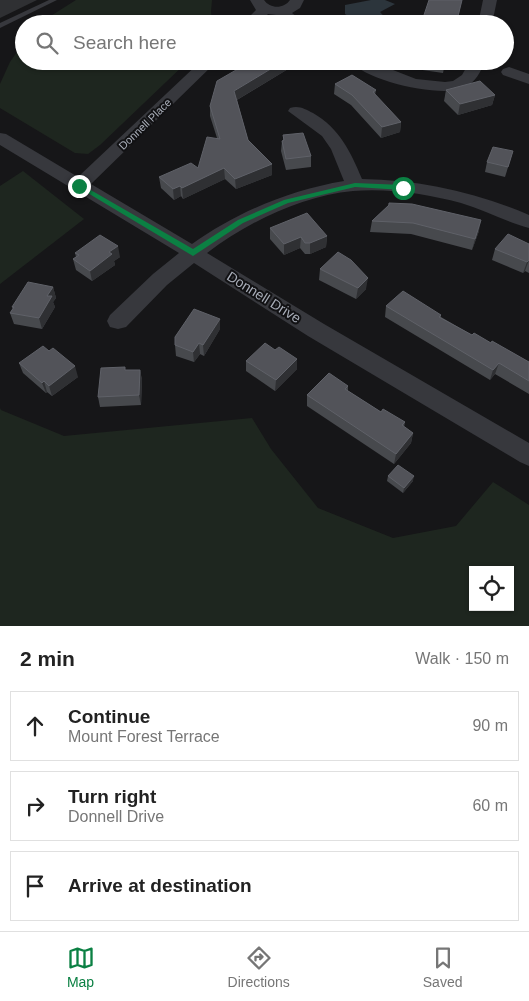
<!DOCTYPE html>
<meta charset="utf-8">
<style>
:root{--surface:#fff;--page:#f2f2f2;--text:#222;--muted:#767676;--line:#e0e0e0;--accent:#0b8043}
body{margin:0;font-family:Helvetica,sans-serif;background:var(--page);color:var(--text)}
.controls{position:absolute;right:15px;bottom:15px;display:grid;overflow:hidden;border-radius:0px;box-shadow:0 1px 4px #0004}
.controls button{width:45px;height:45px;display:grid;place-items:center;padding:0;border:0;border-bottom:1px solid var(--line);background:var(--surface);color:var(--text);font:25px sans-serif}
.stop{position:absolute;width:15px;height:15px;margin:-11px;border:4px solid #0b8043;border-radius:50%;background:#fff}
.stop.end{background:#0b8043;border-color:#fff;box-shadow:0 1px 5px #0008}
.list{margin:0;padding:0;list-style:none}
h2{display:flex;justify-content:space-between;align-items:center;height:65px;margin:0;padding:0 20px;font-size:21px}
h2 small{font-size:16px;font-weight:400;color:var(--muted)}
.list li{display:grid;grid-template-columns:32px 1fr auto;gap:15px;align-items:center;box-sizing:border-box;height:70px;margin:0 10px 10px;padding:0 10px;border:1px solid var(--line);border-radius:0px}
.list b{display:block;font-size:19px;white-space:nowrap}
.list p{margin:0;font-size:16px;white-space:nowrap;color:var(--muted)}
.list em{font-size:16px;font-style:normal;color:var(--muted)}
.icon{flex:none;width:28px;height:28px;fill:none;stroke:currentColor;stroke-width:2;stroke-linecap:round;stroke-linejoin:round}
.map{position:relative;flex:none;width:529px;height:626px;overflow:hidden}
.search{position:absolute;background:var(--surface);box-shadow:0 1px 4px #0004;left:15px;right:15px;top:15px;height:55px;display:flex;align-items:center;gap:12px;box-sizing:border-box;padding:0 18px;border-radius:28px;color:var(--muted);font-size:19px}
.sheet{height:305px;background:var(--surface)}
nav{display:flex;justify-content:space-around;align-items:center;box-sizing:border-box;height:70px;border-top:1px solid var(--line);background:var(--surface);font-size:14px;color:var(--muted)}
nav a{display:grid;justify-items:center;gap:2px}
nav .on{color:var(--accent)}
.map>svg:first-child{display:block}
.green{fill:#1e261f;fill-rule:evenodd}
.water{fill:#2c353c}
.lines{fill:none;stroke-linecap:round;stroke-linejoin:round}
.service{fill:#37383d;fill-rule:evenodd}
.minor{fill:#37383d;fill-rule:evenodd}
.wall{fill:#47494d}
.shaded-wall{fill:#2f3033}
.building{fill:#525359;stroke:#5f6168}
.route{fill:#0b8043}
.labels{text-anchor:middle;dominant-baseline:central;stroke-width:4;stroke-linejoin:round;paint-order:stroke}
.far-street-label{font-size:11px;fill:#a8adb8;stroke:#111113}
.street-label{font-size:14px;fill:#a8adb8;stroke:#111113}
</style>
<div class="map">
<svg width="529" height="626" viewBox="0 0 529 626">
<rect width="100%" height="100%" fill="#161618"/>
<!-- green -->
<g class="green">
<polygon points="76,0 212,0 211,11 212,24 38,24"/>
<polygon points="24,42 24,61 188,61 100,145 88,154 75,153 0,108 0,84 10,62"/>
<polygon points="23,171 84,219 0,284 0,186"/>
<path d="M0,408l1,2 63,26 188,-18 19,31 47,59 75,30 63,-12 37,-44 36,23v121h-529zM473,570h37v37h-37z"/>
</g>
<!-- water -->
<polygon class="water" points="371,0 385,0 395,4 380,12 390,23 360,24 345,14 345,5"/>
<g class="lines">
<!-- service -->
<polygon class="service" points="49,0 57,0 0,28 0,23"/>
<!-- minor -->
<g class="minor">
<path d="M250,0h14c6,9 20,9 26,0h14l-4,8 -8,5 14,11h-17l-13,-9 -8,-1 -10,10h-16l14,-14z"/>
<polygon points="483,0 497,0 492,24 478,24"/>
<path d="M201,61h16l-126,123 101,60c45,-32 98,-54 152,-63l-13,-32 -9,-13 -34,-25 2,-3c9,-3 15,1 23,5 26,15 38,39 49,66 58,1 114,13 167,36v13c-23,-6 -44,-18 -68,-25 -33,-9 -73,-15 -108,-12 -52,5 -105,31 -146,62l117,71 205,119v23l-9,-4 -212,-126 -114,-73 -27,22 -41,42 -8,2 -8,-2 -3,-6 3,-6 43,-41 26,-21 -179,-108v-12l6,1 72,43z"/>
<path d="M351,61h19l46,18 29,3 8,-1 9,-6 8,-14h16c-6,11 -10,21 -22,27 -23,10 -99,-7 -113,-27z"/>
<polygon points="509,67 529,74 529,84 503,75 501,72 503,69"/>
</g>
</g>
<!-- wall -->
<g class="wall">
<polygon points="410,61 448,61 447,64 445,63 443,73 409,68"/>
<polygon points="293,66 237,100 248,140 272,164 272,175 236,189 225,179 183,199 181,196 174,200 161,188 159,177 198,168 217,138 210,116 210,106"/>
<polygon points="335,84 376,90 375,95 401,122 400,132 381,138 351,105 334,94"/>
<polygon points="446,90 495,95 492,105 458,115 444,101"/>
<polygon points="283,135 311,156 311,167 286,170 281,151 282,141 283,140"/>
<polygon points="513,151 505,177 485,172 487,162"/>
<polygon points="389,203 479,231 472,250 411,234 370,232 372,221 388,206"/>
<polygon points="270,228 327,236 326,247 310,254 305,254 300,248 284,255 270,239"/>
<polygon points="529,244 529,273 525,271 523,273 492,260 495,249"/>
<polygon points="75,253 120,257 114,261 115,265 92,281 76,270 73,259 76,257"/>
<polygon points="320,269 366,289 356,299 319,280"/>
<polygon points="53,287 56,298 53,302 55,307 42,329 14,324 10,313 13,309 12,307"/>
<polygon points="386,306 441,315 441,317 472,335 491,343 529,362 529,394 495,374 490,380 385,317"/>
<polygon points="220,329 204,356 200,354 194,362 176,356 175,345"/>
<polygon points="297,359 297,369 275,391 246,371 246,361"/>
<polygon points="19,363 78,377 52,396 47,392 46,393 23,373"/>
<polygon points="125,370 140,370 142,380 141,405 100,407 98,397"/>
<polygon points="348,386 348,391 381,412 405,422 404,427 413,433 411,443 394,464 307,406 307,395"/>
<polygon points="388,476 413,481 403,493 387,481"/>
</g>
<!-- shaded-wall -->
<g class="shaded-wall">
<polygon points="0,0 37,0 0,18"/>
<polygon points="462,0 457,24 456,24"/>
<polygon points="284,61 293,61 293,66 235,101 234,91"/>
<polygon points="495,95 492,105 458,115 460,104"/>
<polygon points="401,122 400,132 381,138 382,127"/>
<polygon points="272,164 272,175 236,189 235,179"/>
<polygon points="224,168 225,179 183,199 182,188"/>
<polygon points="180,186 181,196 174,200 173,189"/>
<polygon points="481,220 479,231 472,250 475,239"/>
<polygon points="327,236 326,247 310,254 310,243"/>
<polygon points="301,237 300,248 284,255 284,244"/>
<polygon points="118,246 120,257 114,261 115,265 92,281 90,271 109,252"/>
<polygon points="529,260 525,271 523,273 527,262"/>
<polygon points="368,278 366,289 356,299 358,288"/>
<polygon points="53,287 56,298 53,302 55,307 42,329 39,318 47,296"/>
<polygon points="220,319 220,329 204,356 203,345"/>
<polygon points="199,343 200,354 194,362 193,352"/>
<polygon points="297,359 297,369 275,391 276,380"/>
<polygon points="499,363 495,374 490,380 493,370"/>
<polygon points="75,366 78,377 52,396 49,386"/>
<polygon points="140,370 142,380 141,405 139,395"/>
<polygon points="44,381 47,392 46,393 42,383"/>
<polygon points="413,433 411,443 394,464 396,454"/>
<polygon points="414,476 413,481 403,493 404,488"/>
</g>
<!-- building -->
<g class="building">
<polygon points="429,0 462,0 456,24 421,24"/>
<polygon points="245,61 284,61 234,91 248,140 272,164 235,179 224,168 182,188 180,186 173,189 159,177 191,163 198,168 207,137 220,139 210,106 217,81 243,66"/>
<polygon points="352,75 376,90 373,92 401,122 382,127 352,95 335,84"/>
<polygon points="480,81 495,95 460,104 446,90"/>
<polygon points="303,133 311,156 286,159 282,141 284,140 283,135"/>
<polygon points="493,147 513,151 508,167 487,162"/>
<polygon points="389,203 412,204 481,220 475,239 413,223 372,221 389,205"/>
<polygon points="307,213 327,236 310,243 305,243 301,237 284,244 270,228"/>
<polygon points="508,234 529,244 529,260 527,262 495,249"/>
<polygon points="100,235 118,246 109,252 112,254 90,271 73,259 79,255 75,253"/>
<polygon points="338,252 351,260 368,278 358,288 320,269"/>
<polygon points="28,282 53,287 47,296 52,296 39,318 10,313 14,307 12,307"/>
<polygon points="403,291 441,315 439,317 472,335 474,333 491,343 492,341 529,362 529,381 499,363 493,370 386,306"/>
<polygon points="194,309 220,319 203,345 199,343 193,352 175,345 175,337"/>
<polygon points="265,343 275,350 279,347 297,359 276,380 246,361"/>
<polygon points="43,346 49,351 53,348 75,366 49,386 44,381 42,383 19,363"/>
<polygon points="125,367 125,370 140,370 139,395 98,397 101,368"/>
<polygon points="329,373 348,386 345,389 381,412 383,409 405,422 402,425 413,433 396,454 307,395"/>
<polygon points="398,465 414,476 404,488 388,476"/>
</g>
<!-- route -->
<polygon class="route" points="355,183 403,185 407,188 403,190 355,187 288,203 243,223 193,256 76,186 82,185 193,249 238,220 284,200"/>
<g class="labels">
<!-- far-street labels -->
<g class="far-street-label">
<text transform="translate(145 124) rotate(-44)">Donnell Place</text>
</g>
<!-- street labels -->
<g class="street-label">
<text transform="translate(264 297) rotate(32)">Donnell Drive</text>
</g>
</g>
</svg>
<div class="controls">
<button><svg class="icon" aria-label="locate" viewBox="0 0 24 24"><circle cx="12" cy="12" r="6"/><path d="M12 2v4M12 18v4M2 12h4M18 12h4"/></svg></button>
</div>
<div class="stop" style="left:403px;top:188px"></div>
<div class="stop end" style="left:79px;top:186px"></div>
<div class="search"><svg class="icon" aria-label="search" viewBox="0 0 24 24"><circle cx="10" cy="10" r="6"/><path d="M15 15l6 6"/></svg>Search here</div>
</div>
<section class="sheet">
<h2>2 min<small>Walk · 150 m</small></h2>
<ul class="list">
<li><svg class="icon" aria-label="ahead" viewBox="0 0 24 24"><path d="M12 20V5M6 11l6-6 6 6"/></svg><div><b>Continue</b><p>Mount Forest Terrace</p></div><em>90 m</em></li>
<li><svg class="icon" aria-label="right" viewBox="0 0 24 24"><path d="M7 20v-9h11M14 6l5 5-5 5"/></svg><div><b>Turn right</b><p>Donnell Drive</p></div><em>60 m</em></li>
<li><svg class="icon" aria-label="arrive" viewBox="0 0 24 24"><path d="M6 21V4h12l-3 4 3 4H6"/></svg><div><b>Arrive at destination</b></div></li>
</ul>
</section>
<nav>
<a class="on"><svg class="icon" aria-label="map" viewBox="0 0 24 24"><path d="M3 6l6-2 6 2 6-2v14l-6 2-6-2-6 2zM9 4v14M15 6v14"/></svg>Map</a>
<a><svg class="icon" aria-label="directions" viewBox="0 0 24 24"><path d="M12 3l9 9-9 9-9-9zM9 14v-3h6M13 9l2 2-2 2"/></svg>Directions</a>
<a><svg class="icon" aria-label="saved" viewBox="0 0 24 24"><path d="M7 4h10v16l-5-4-5 4z"/></svg>Saved</a>
</nav>
